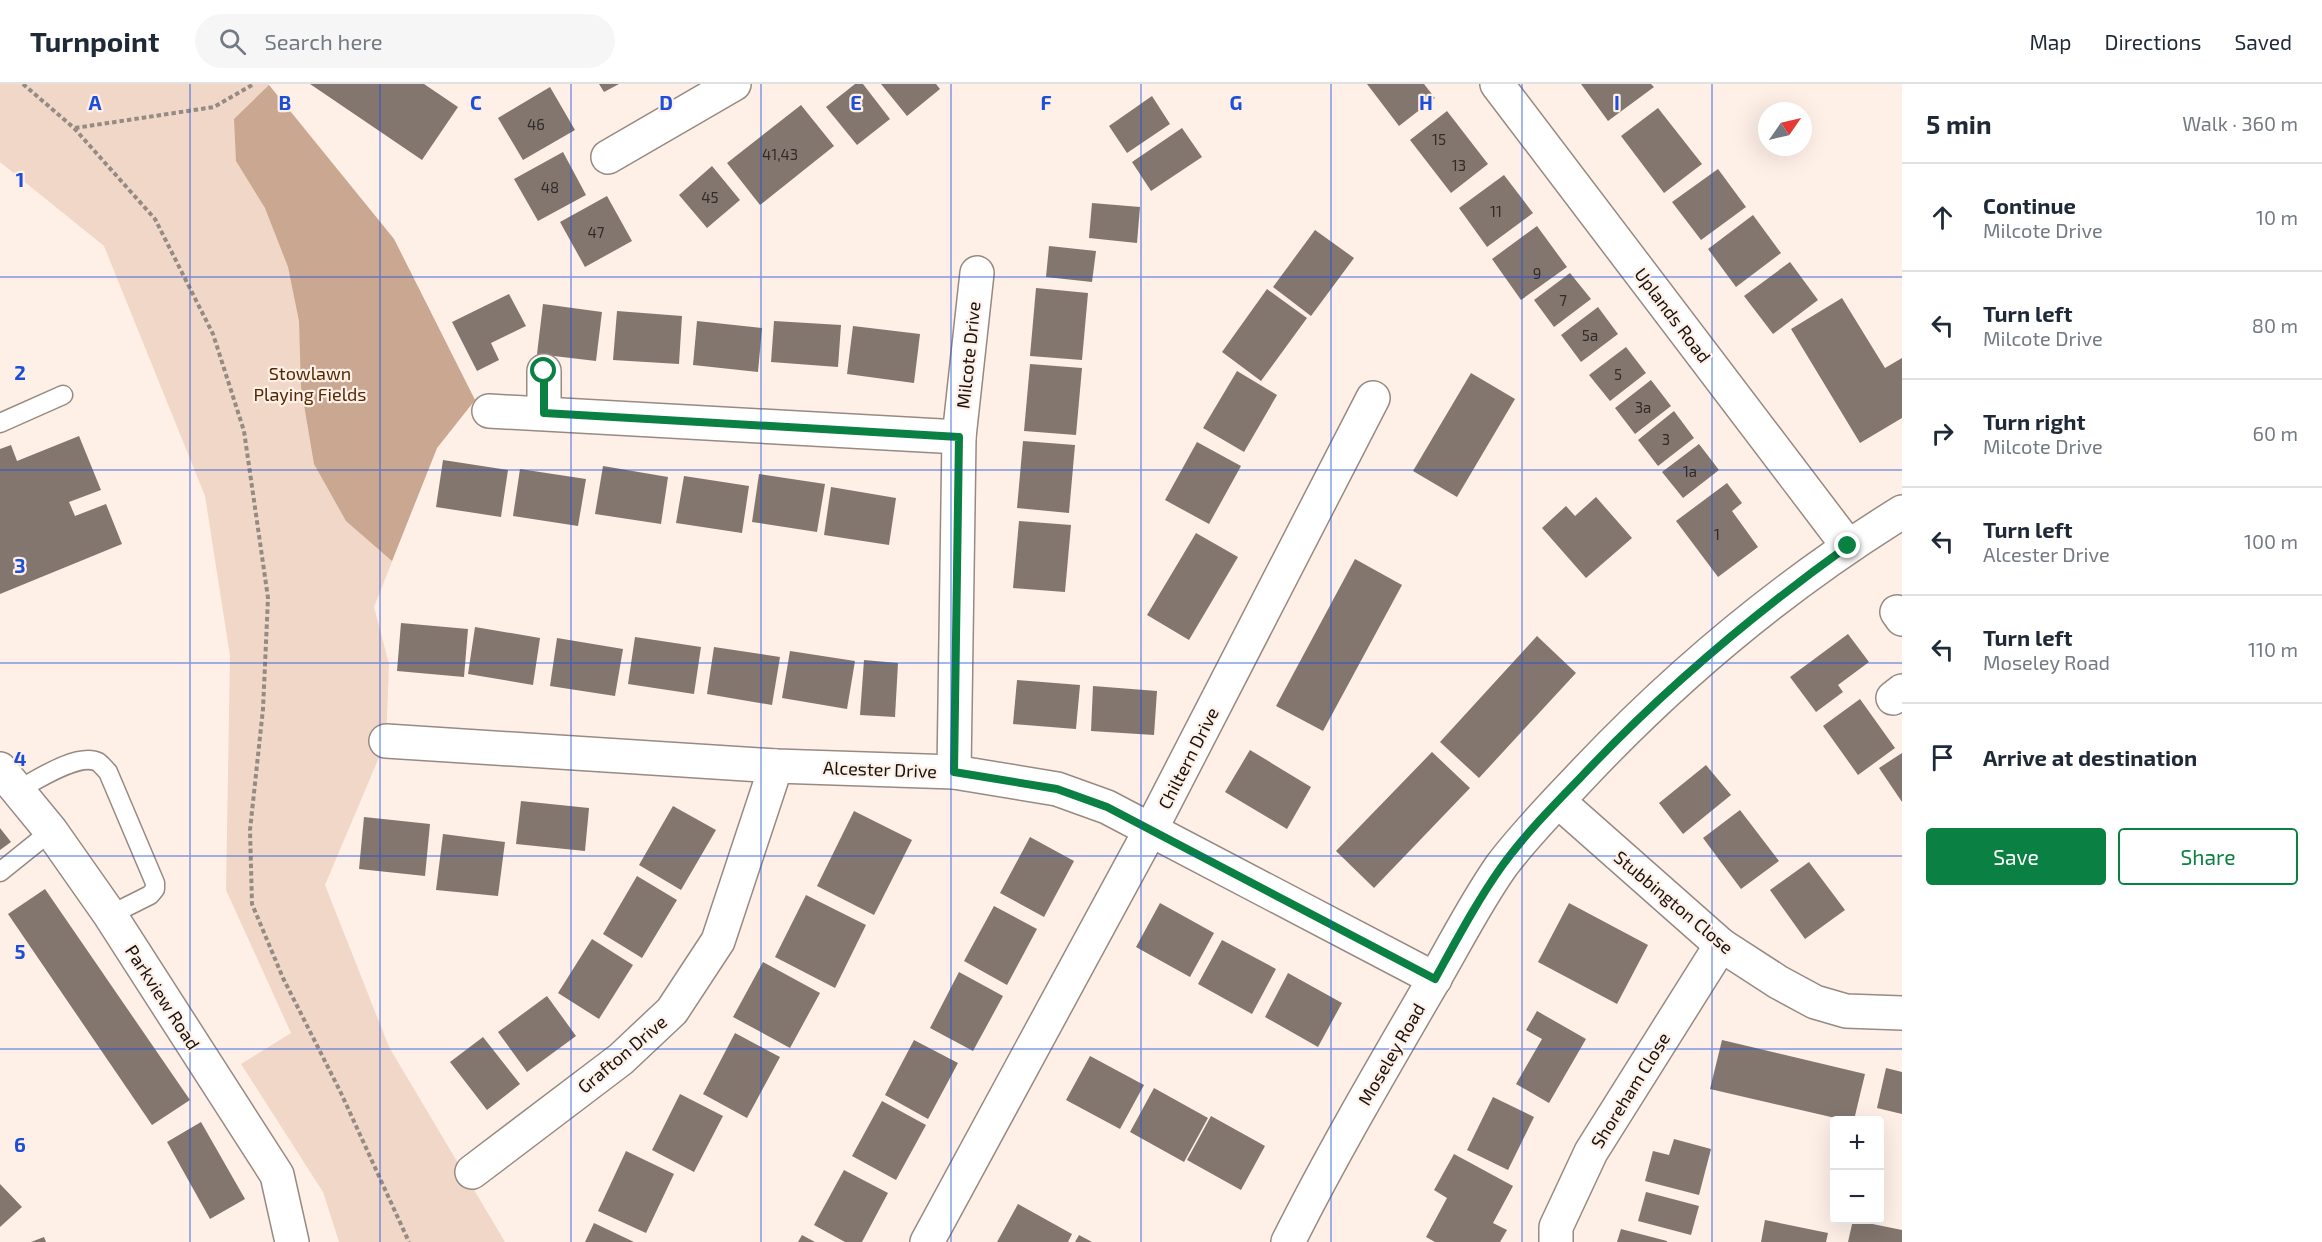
<!DOCTYPE html>
<meta charset="utf-8">
<style>
:root{--surface:#fff;--page:#f6f6f7;--text:#1f2937;--muted:#747a83;--line:#e0e1e3;--accent:#0b8043}
body{margin:0;font-family:"Exo 2",sans-serif;background:var(--page);color:var(--text)}
.controls{position:absolute;right:18px;bottom:18px;display:grid;overflow:hidden;border-radius:6px;box-shadow:0 6px 24px #0002}
.controls button{width:54px;height:54px;display:grid;place-items:center;padding:0;border:0;border-bottom:2px solid var(--line);background:var(--surface);color:var(--text);font:30px sans-serif}
.compass{position:absolute;left:1758px;top:18px;width:54px;height:54px;border-radius:50%;background:var(--surface);box-shadow:0 6px 24px #0002;rotate:56deg}
.stop{position:absolute;width:18px;height:18px;margin:-14px;border:4px solid #0b8043;border-radius:50%;background:#fff}
.stop.end{background:#0b8043;border-color:#fff;box-shadow:0 2px 6px #0008}
.list{margin:0;padding:0;list-style:none}
h2{display:flex;justify-content:space-between;align-items:center;height:78px;margin:0;padding:0 24px;font-size:26px}
h2 small{font-size:20px;font-weight:400;color:var(--muted)}
.list li{display:grid;grid-template-columns:39px 1fr auto;gap:18px;align-items:center;box-sizing:border-box;height:108px;padding:0 24px;border-top:2px solid var(--line)}
.list b{display:block;font-size:22px;white-space:nowrap}
.list p{margin:0;font-size:20px;white-space:nowrap;color:var(--muted)}
.list em{font-size:20px;font-style:normal;color:var(--muted)}
.actions{display:flex;gap:12px;padding:18px 24px}
.actions a{flex:1;padding:14px 0;border:2px solid var(--accent);border-radius:6px;text-align:center;font-size:21px;color:var(--accent)}
.actions .main{background:var(--accent);color:#fff}
.icon{flex:none;width:33px;height:33px;fill:none;stroke:currentColor;stroke-width:2;stroke-linecap:round;stroke-linejoin:round}
.map{position:relative;flex:none;width:1902px;height:1158px;overflow:hidden}
header{display:flex;align-items:center;gap:36px;box-sizing:border-box;height:84px;padding:0 30px;background:var(--surface);border-bottom:2px solid var(--line)}
header strong{font-size:28px}
nav{display:flex;gap:33px;margin-inline-start:auto;font-size:21px}
.search{width:420px;height:54px;background:var(--page);display:flex;align-items:center;gap:15px;box-sizing:border-box;padding:0 21px;border-radius:33px;color:var(--muted);font-size:22px}
main{display:flex}
aside{flex:1;background:var(--surface)}
.map>svg:first-child{display:block}
.green{fill:#f1d7c7}
.forest{fill:#caa790}
.building{fill:#83766f}
.lines{fill:none;stroke-linecap:round;stroke-linejoin:round}
.lane-casing{stroke:#978a82;stroke-width:21}
.street-casing{stroke:#978a82;stroke-width:36}
.secondary-casing{stroke:#978a82;stroke-width:36}
.path{stroke:#958b85;stroke-width:4;stroke-dasharray:4.5 3;stroke-linecap:butt}
.lane{stroke:#fff;stroke-width:18}
.street{stroke:#fff;stroke-width:33}
.secondary{stroke:#fff;stroke-width:33}
.route{stroke:#0b8043;stroke-width:8}
.grid{fill:none;stroke:#1d4ed8;stroke-width:1.5;stroke-opacity:0.55}
.labels{text-anchor:middle;dominant-baseline:central;stroke-width:4.5;stroke-linejoin:round;paint-order:stroke}
.number-label{font-size:15px;fill:#322b27}
.street-label{font-size:18px;fill:#17120f;stroke:#fef0e7}
.park-label{font-size:18px;fill:#552701;stroke:#fef0e7}
.grid-label{font-size:20px;text-anchor:middle;font-weight:bold;fill:#1d4ed8;stroke:#fef0e7;stroke-width:4.5;stroke-linejoin:round;paint-order:stroke}
</style>
<header>
<strong>Turnpoint</strong>
<div class="search"><svg class="icon" aria-label="search" viewBox="0 0 24 24"><circle cx="10" cy="10" r="6"/><path d="M15 15l6 6"/></svg>Search here</div>
<nav><a>Map</a><a>Directions</a><a>Saved</a></nav>
</header>
<main>
<div class="map">
<svg width="1902" height="1158" viewBox="0 0 1902 1158">
<rect width="100%" height="100%" fill="#fef0e7"/>
<!-- green -->
<polygon class="green" points="0,0 268,0 394,155 475,316 437,364 374,523 389,580 386,657 325,801 389,963 505,1158 339,1158 323,1108 241,980 291,949 226,806 230,572 205,412 104,162 0,78"/>
<!-- forest -->
<polygon class="forest" points="269,1 394,155 475,316 437,364 392,477 346,437 314,380 301,303 299,237 288,183 265,124 236,77 234,35"/>
<!-- building -->
<g class="building">
<polygon points="310,0 424,0 458,23 422,76"/>
<polygon points="599,0 619,0 604,8"/>
<polygon points="855,0 863,0 890,35 857,61 826,23"/>
<polygon points="881,0 936,0 940,5 907,32"/>
<polygon points="1367,0 1424,0 1435,14 1399,42"/>
<polygon points="1581,0 1651,0 1654,3 1608,37"/>
<polygon points="550,3 575,46 523,76 498,34"/>
<polygon points="1152,12 1170,40 1127,69 1109,42"/>
<polygon points="801,21 834,62 760,121 727,79"/>
<polygon points="1658,24 1702,80 1664,109 1621,52"/>
<polygon points="1447,27 1488,80 1451,109 1410,56"/>
<polygon points="1182,44 1202,73 1151,107 1132,78"/>
<polygon points="563,68 586,111 538,137 514,95"/>
<polygon points="712,82 740,116 707,144 679,111"/>
<polygon points="1718,85 1746,123 1701,156 1672,118"/>
<polygon points="1504,91 1533,129 1487,163 1459,124"/>
<polygon points="607,112 632,157 585,183 560,138"/>
<polygon points="1092,119 1140,123 1137,159 1089,154"/>
<polygon points="1753,131 1781,169 1736,203 1708,165"/>
<polygon points="1537,142 1567,183 1521,216 1492,175"/>
<polygon points="1315,146 1354,174 1311,232 1273,203"/>
<polygon points="1049,162 1096,167 1092,198 1046,193"/>
<polygon points="1790,178 1818,216 1773,250 1744,212"/>
<polygon points="1570,189 1591,215 1554,243 1534,216"/>
<polygon points="1036,204 1088,209 1082,276 1030,272"/>
<polygon points="1267,205 1307,234 1261,297 1222,268"/>
<polygon points="509,210 526,242 491,259 499,276 477,287 452,238"/>
<polygon points="1842,214 1885,284 1902,274 1902,334 1860,359 1791,245"/>
<polygon points="543,220 602,228 596,277 537,270"/>
<polygon points="1598,223 1618,250 1581,278 1561,251"/>
<polygon points="617,227 682,232 679,280 613,276"/>
<polygon points="697,237 762,244 758,288 693,281"/>
<polygon points="774,237 841,241 838,283 771,278"/>
<polygon points="853,242 920,250 914,299 847,290"/>
<polygon points="1626,263 1646,289 1610,317 1589,291"/>
<polygon points="1030,280 1082,284 1076,351 1024,347"/>
<polygon points="1237,287 1277,311 1244,368 1203,344"/>
<polygon points="1471,289 1515,315 1457,413 1413,387"/>
<polygon points="1651,296 1671,322 1635,350 1615,324"/>
<polygon points="1674,327 1694,354 1658,382 1638,356"/>
<polygon points="79,352 101,406 69,418 75,432 106,420 122,460 0,510 0,365 11,361 17,377"/>
<polygon points="1023,357 1075,361 1069,429 1017,424"/>
<polygon points="1197,358 1241,382 1209,440 1165,416"/>
<polygon points="1699,360 1719,386 1683,414 1662,388"/>
<polygon points="443,376 508,386 501,433 436,423"/>
<polygon points="603,382 668,393 661,440 595,430"/>
<polygon points="520,385 586,395 578,442 513,432"/>
<polygon points="759,390 825,400 817,448 752,438"/>
<polygon points="684,392 749,402 742,449 676,439"/>
<polygon points="1727,399 1742,419 1732,427 1758,463 1718,493 1676,437"/>
<polygon points="831,403 896,414 889,461 824,451"/>
<polygon points="1596,413 1632,454 1586,494 1542,444 1566,422 1575,432"/>
<polygon points="1019,437 1071,441 1065,508 1013,504"/>
<polygon points="1196,449 1238,473 1189,556 1147,531"/>
<polygon points="1355,475 1402,501 1323,647 1276,622"/>
<polygon points="401,539 468,545 464,593 397,587"/>
<polygon points="475,543 540,554 533,601 468,590"/>
<polygon points="1848,550 1869,578 1838,601 1843,608 1816,628 1790,593"/>
<polygon points="1537,552 1576,589 1479,694 1440,658"/>
<polygon points="635,553 701,563 694,610 628,600"/>
<polygon points="557,554 623,565 615,612 550,602"/>
<polygon points="714,563 780,573 772,621 707,610"/>
<polygon points="790,567 855,577 847,625 782,614"/>
<polygon points="864,576 898,579 895,633 860,631"/>
<polygon points="1017,596 1080,601 1076,645 1013,640"/>
<polygon points="1093,602 1157,607 1154,651 1091,647"/>
<polygon points="1860,615 1895,664 1858,691 1823,642"/>
<polygon points="1250,666 1311,703 1287,745 1225,708"/>
<polygon points="1432,668 1470,704 1374,804 1336,767"/>
<polygon points="1902,669 1902,718 1879,684"/>
<polygon points="1706,681 1731,711 1683,750 1659,719"/>
<polygon points="521,717 589,724 585,767 516,760"/>
<polygon points="673,722 716,746 681,806 639,781"/>
<polygon points="1740,726 1779,777 1741,805 1703,754"/>
<polygon points="854,727 912,756 874,831 817,802"/>
<polygon points="364,733 430,740 425,792 359,785"/>
<polygon points="0,744 11,758 0,766"/>
<polygon points="443,750 505,758 498,812 436,806"/>
<polygon points="1030,753 1074,777 1044,833 1000,809"/>
<polygon points="1809,778 1845,826 1805,855 1770,806"/>
<polygon points="637,792 677,816 642,874 603,850"/>
<polygon points="45,805 190,1016 152,1041 8,830"/>
<polygon points="806,811 866,841 835,904 775,873"/>
<polygon points="1160,819 1214,849 1190,893 1136,863"/>
<polygon points="1569,819 1648,861 1617,920 1538,878"/>
<polygon points="994,822 1037,845 1007,901 964,877"/>
<polygon points="592,855 633,881 599,935 558,909"/>
<polygon points="1222,856 1276,885 1252,930 1198,900"/>
<polygon points="763,878 820,909 790,964 733,933"/>
<polygon points="959,888 1003,912 973,967 930,944"/>
<polygon points="1288,889 1342,919 1318,963 1265,933"/>
<polygon points="547,912 576,952 527,988 498,948"/>
<polygon points="1537,927 1586,955 1549,1019 1516,1000 1542,955 1526,946"/>
<polygon points="735,949 780,973 747,1034 703,1010"/>
<polygon points="483,953 520,1000 487,1026 450,978"/>
<polygon points="914,956 958,979 928,1035 885,1011"/>
<polygon points="1722,956 1865,990 1854,1036 1844,1036 1710,1005"/>
<polygon points="1090,972 1144,1001 1120,1045 1066,1016"/>
<polygon points="1886,984 1902,988 1902,1030 1877,1024"/>
<polygon points="1154,1004 1208,1034 1184,1078 1130,1048"/>
<polygon points="680,1010 723,1032 694,1088 652,1066"/>
<polygon points="1493,1013 1534,1033 1508,1086 1467,1066"/>
<polygon points="882,1017 926,1041 896,1096 852,1072"/>
<polygon points="1211,1032 1265,1062 1241,1106 1187,1076"/>
<polygon points="201,1038 245,1115 210,1135 167,1058"/>
<polygon points="1674,1055 1711,1065 1699,1111 1645,1097 1653,1067 1669,1071"/>
<polygon points="626,1067 674,1090 646,1149 598,1127"/>
<polygon points="1454,1070 1513,1102 1493,1139 1507,1146 1500,1158 1435,1158 1426,1153 1447,1114 1434,1106"/>
<polygon points="844,1086 888,1109 862,1158 845,1158 814,1141"/>
<polygon points="0,1100 22,1123 0,1143"/>
<polygon points="1646,1108 1699,1122 1691,1151 1638,1137"/>
<polygon points="1018,1120 1072,1150 1068,1158 997,1158"/>
<polygon points="1765,1136 1828,1149 1826,1158 1761,1158"/>
<polygon points="1853,1136 1902,1146 1902,1158 1848,1158"/>
<polygon points="594,1139 634,1158 585,1158"/>
<polygon points="1621,1145 1667,1157 1667,1158 1617,1158"/>
<polygon points="802,1151 815,1158 798,1158"/>
<polygon points="1079,1151 1092,1158 1075,1158"/>
<polygon points="44,1153 46,1158 31,1158"/>
</g>
<g class="lines">
<defs>
<g id="lane">
<polyline points="0,339 63,311"/>
<path d="M18,706c17,-9 60,-38 80,-28 3,2 7,7 10,10l47,111v6l-5,6 -40,20"/>
<polyline points="0,788 51,747"/>
</g>
<g id="street">
<polyline points="1497,0 1848,462"/>
<polyline points="608,73 734,0"/>
<polyline points="544,287 544,329"/>
<polyline points="489,327 959,353"/>
<polyline points="1897,528 1902,535"/>
<polyline points="1893,614 1902,607"/>
<polyline points="386,657 776,682 954,688 1057,705 1107,723 1435,895"/>
<polyline points="0,685 51,747 110,831 277,1091 292,1158"/>
<polyline points="954,688 959,353 977,189"/>
<polyline points="1558,717 1721,861 1778,898 1815,918 1846,927 1902,929"/>
<polyline points="472,1088 621,975 672,927 718,857 776,682"/>
<polyline points="927,1158 1151,745 1373,314"/>
<polyline points="1556,1158 1556,1143 1591,1068 1721,861"/>
</g>
<path id="secondary" d="M1288,1158c42,-84 90,-166 137,-247 26,-43 48,-89 77,-130 25,-33 56,-64 84,-94 94,-99 200,-187 316,-259"/>
</defs>
<!-- lane casing -->
<use href="#lane" class="lane-casing"/>
<!-- street casing -->
<use href="#street" class="street-casing"/>
<!-- secondary casing -->
<use href="#secondary" class="secondary-casing"/>
<!-- path -->
<g class="path">
<polyline points="23,0 74,44 155,135 213,250 244,347 268,514 263,625 250,746 252,820 283,894 341,1009 409,1158"/>
<polyline points="75,44 214,23 254,0"/>
</g>
<!-- lane -->
<use href="#lane" class="lane"/>
<!-- street -->
<use href="#street" class="street"/>
<!-- secondary -->
<use href="#secondary" class="secondary"/>
</g>
<g class="lines">
<!-- route -->
<path class="route" d="M544,287v42l415,24 -5,335 103,17 50,18 328,172c21,-38 42,-78 67,-113 23,-32 52,-61 79,-89 81,-86 171,-162 267,-231"/>
</g>
<!-- grid -->
<path class="grid" d="M190,0v1158M380,0v1158M571,0v1158M761,0v1158M951,0v1158M1141,0v1158M1331,0v1158M1522,0v1158M1712,0v1158M0,193h1902M0,386h1902M0,579h1902M0,772h1902M0,965h1902"/>
<g class="labels">
<!-- number labels -->
<g class="number-label">
<text x="536" y="40">46</text>
<text x="1439" y="55">15</text>
<text x="780" y="70">41,43</text>
<text x="1459" y="81">13</text>
<text x="550" y="103">48</text>
<text x="710" y="113">45</text>
<text x="1496" y="127">11</text>
<text x="596" y="148">47</text>
<text x="1537" y="189">9</text>
<text x="1563" y="216">7</text>
<text x="1590" y="251">5a</text>
<text x="1618" y="290">5</text>
<text x="1643" y="323">3a</text>
<text x="1666" y="355">3</text>
<text x="1690" y="387">1a</text>
<text x="1717" y="450">1</text>
</g>
<!-- street labels -->
<g class="street-label">
<text transform="translate(1673 231) rotate(53)">Uplands Road</text>
<text transform="translate(968 271) rotate(-84)">Milcote Drive</text>
<text transform="translate(1188 674) rotate(-63)">Chiltern Drive</text>
<text transform="translate(880 685) rotate(2)">Alcester Drive</text>
<text transform="translate(1674 818) rotate(40)">Stubbington Close</text>
<text transform="translate(163 913) rotate(57)">Parkview Road</text>
<text transform="translate(622 970) rotate(-40)">Grafton Drive</text>
<text transform="translate(1391 970) rotate(-60)">Moseley Road</text>
<text transform="translate(1630 1006) rotate(-58)">Shoreham Close</text>
</g>
<!-- park labels -->
<g class="park-label">
<text x="310" y="289">Stowlawn<tspan x="310" dy="21">Playing Fields</tspan></text>
</g>
</g>
<g class="grid-label">
<text x="95" y="26">A</text>
<text x="285" y="26">B</text>
<text x="476" y="26">C</text>
<text x="666" y="26">D</text>
<text x="856" y="26">E</text>
<text x="1046" y="26">F</text>
<text x="1236" y="26">G</text>
<text x="1426" y="26">H</text>
<text x="1617" y="26">I</text>
<text x="20" y="103">1</text>
<text x="20" y="296">2</text>
<text x="20" y="489">3</text>
<text x="20" y="682">4</text>
<text x="20" y="875">5</text>
<text x="20" y="1068">6</text>
</g>
</svg>
<div class="controls">
<button>+</button>
<button>−</button>
</div>
<svg class="compass" viewBox="-18 -18 36 36"><path d="M0-13l5 13h-10z" fill="#e53935"/><path d="M0 13l5-13h-10z" fill="#747a83"/></svg>
<div class="stop" style="left:544px;top:287px"></div>
<div class="stop end" style="left:1848px;top:462px"></div>
</div>
<aside>
<h2>5 min<small>Walk · 360 m</small></h2>
<ul class="list">
<li><svg class="icon" aria-label="ahead" viewBox="0 0 24 24"><path d="M12 20V5M6 11l6-6 6 6"/></svg><div><b>Continue</b><p>Milcote Drive</p></div><em>10 m</em></li>
<li><svg class="icon" aria-label="left" viewBox="0 0 24 24"><path d="M17 20v-9H6M10 6l-5 5 5 5"/></svg><div><b>Turn left</b><p>Milcote Drive</p></div><em>80 m</em></li>
<li><svg class="icon" aria-label="right" viewBox="0 0 24 24"><path d="M7 20v-9h11M14 6l5 5-5 5"/></svg><div><b>Turn right</b><p>Milcote Drive</p></div><em>60 m</em></li>
<li><svg class="icon" aria-label="left" viewBox="0 0 24 24"><path d="M17 20v-9H6M10 6l-5 5 5 5"/></svg><div><b>Turn left</b><p>Alcester Drive</p></div><em>100 m</em></li>
<li><svg class="icon" aria-label="left" viewBox="0 0 24 24"><path d="M17 20v-9H6M10 6l-5 5 5 5"/></svg><div><b>Turn left</b><p>Moseley Road</p></div><em>110 m</em></li>
<li><svg class="icon" aria-label="arrive" viewBox="0 0 24 24"><path d="M6 21V4h12l-3 4 3 4H6"/></svg><div><b>Arrive at destination</b></div></li>
</ul>
<div class="actions"><a class="main">Save</a><a>Share</a></div>
</aside>
</main>
